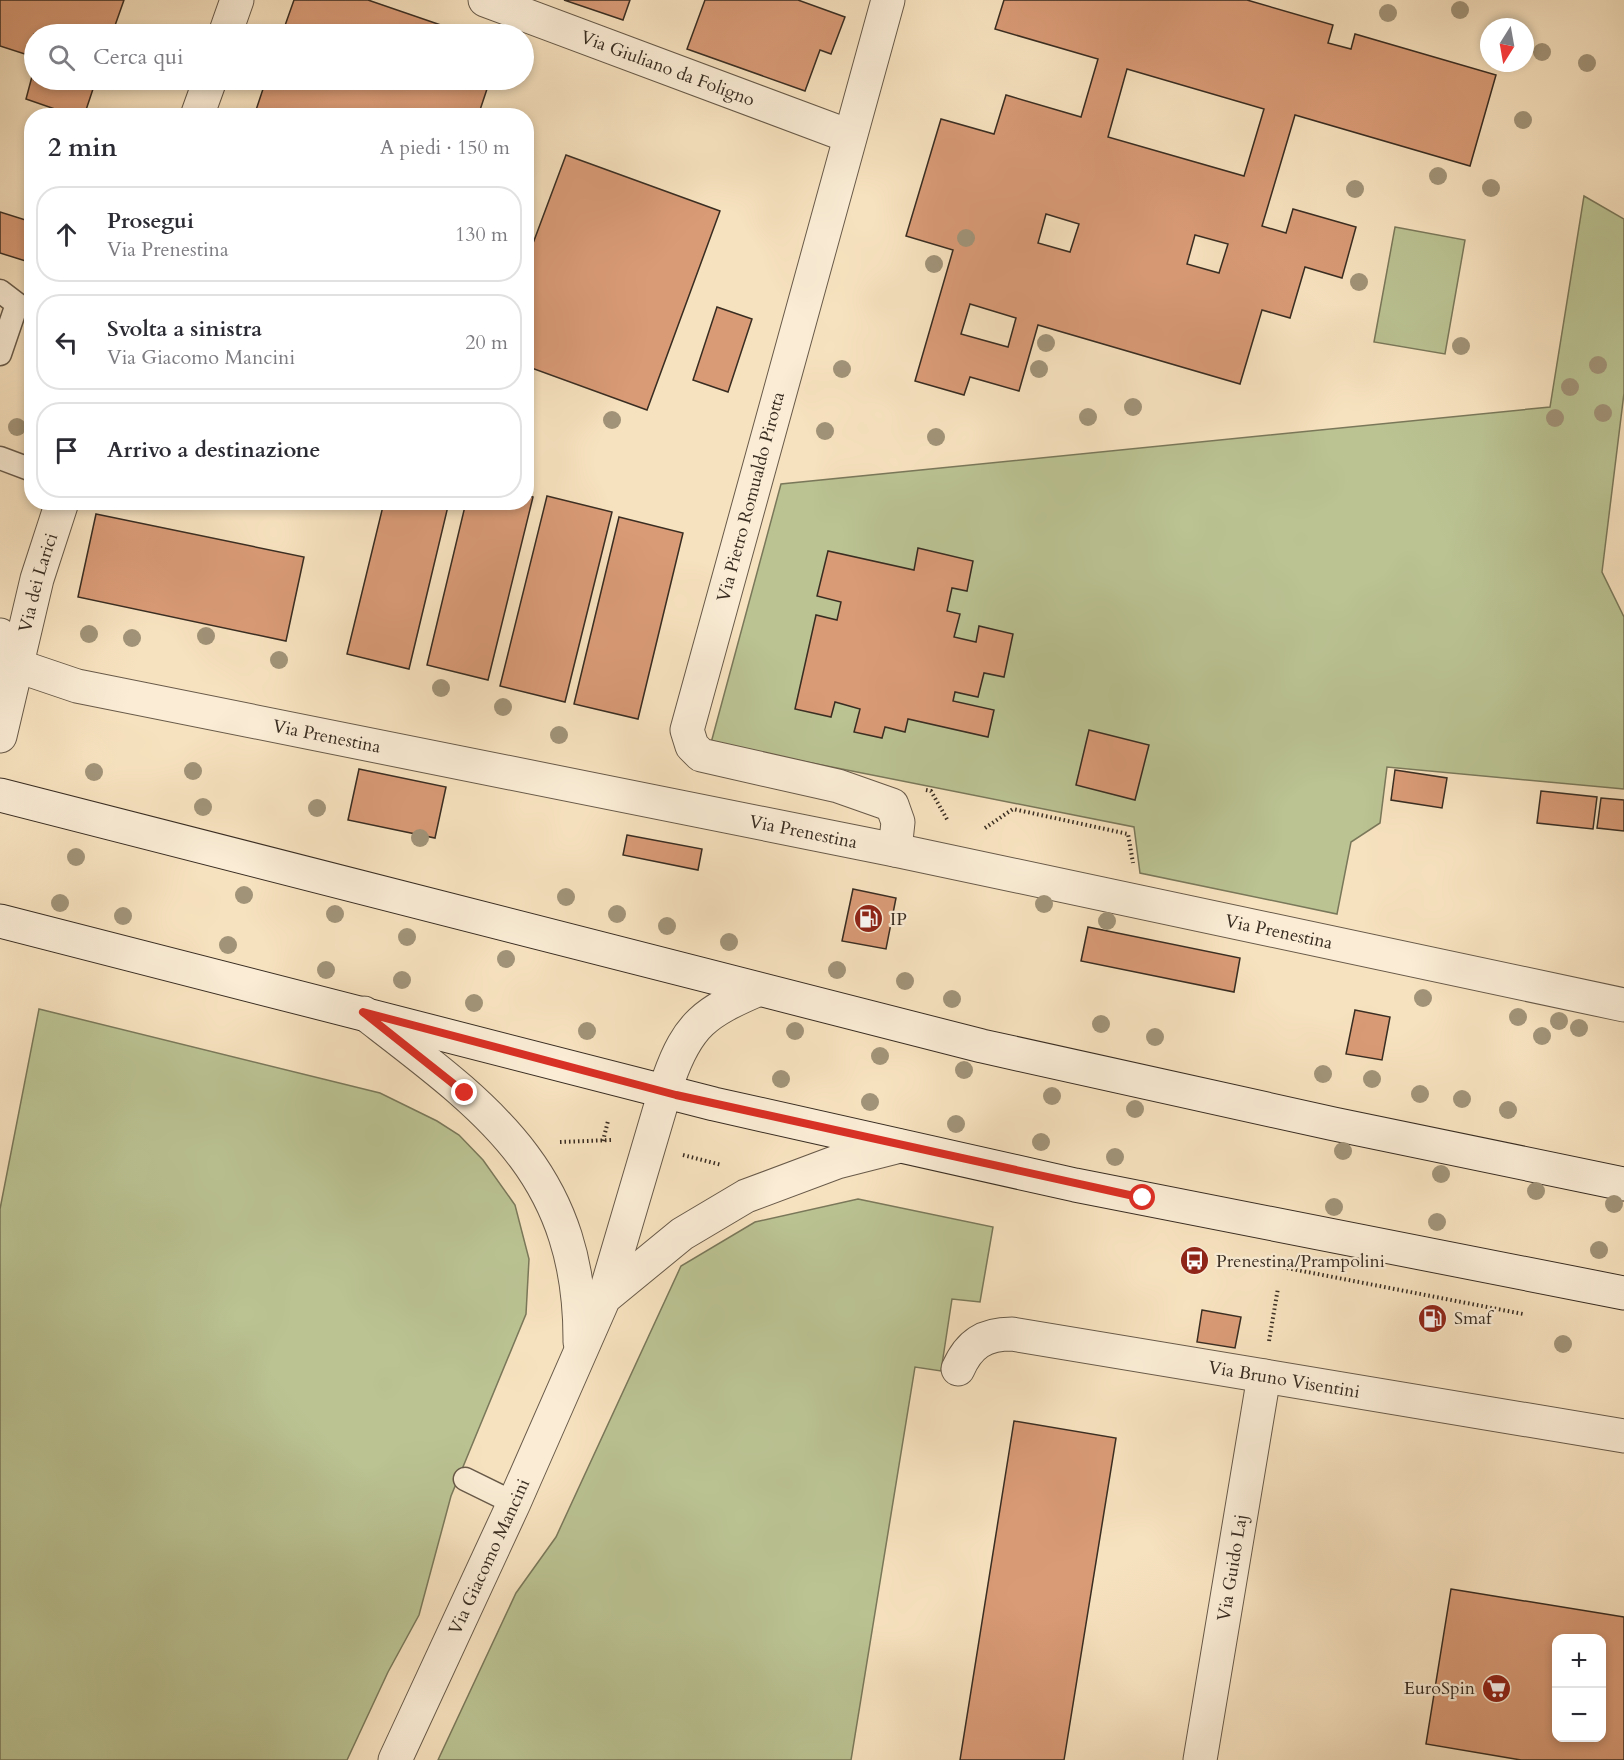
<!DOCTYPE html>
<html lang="it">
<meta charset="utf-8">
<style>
:root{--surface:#fff;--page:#f2f2f3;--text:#2b2b33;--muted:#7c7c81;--line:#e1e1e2}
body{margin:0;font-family:Cardo,serif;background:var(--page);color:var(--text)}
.controls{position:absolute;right:18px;bottom:18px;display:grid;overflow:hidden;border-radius:12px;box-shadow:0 3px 9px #0003}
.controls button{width:54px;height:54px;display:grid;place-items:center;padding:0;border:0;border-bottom:2px solid var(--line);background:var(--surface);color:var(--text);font:30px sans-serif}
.compass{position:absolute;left:1480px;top:18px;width:54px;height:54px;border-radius:50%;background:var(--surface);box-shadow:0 3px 9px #0003;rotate:191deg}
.stop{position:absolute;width:18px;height:18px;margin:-14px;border:4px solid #d93025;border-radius:50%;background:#fff}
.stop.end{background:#d93025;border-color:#fff;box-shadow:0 2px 6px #0008}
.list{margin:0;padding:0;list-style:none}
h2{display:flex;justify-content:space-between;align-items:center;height:78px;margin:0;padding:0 24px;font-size:26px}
h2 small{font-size:20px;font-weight:400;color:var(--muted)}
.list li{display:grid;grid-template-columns:39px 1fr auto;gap:18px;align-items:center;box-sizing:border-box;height:96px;margin:0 12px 12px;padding:0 12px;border:2px solid var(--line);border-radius:24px}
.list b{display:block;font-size:22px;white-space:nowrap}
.list p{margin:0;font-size:20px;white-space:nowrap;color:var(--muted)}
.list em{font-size:20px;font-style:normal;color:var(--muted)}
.icon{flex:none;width:33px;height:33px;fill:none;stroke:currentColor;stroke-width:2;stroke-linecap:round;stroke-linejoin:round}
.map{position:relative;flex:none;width:1624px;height:1760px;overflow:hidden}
.search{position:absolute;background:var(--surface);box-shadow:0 3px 9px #0003;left:24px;top:24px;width:510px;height:66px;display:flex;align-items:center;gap:15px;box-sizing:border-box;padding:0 21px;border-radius:33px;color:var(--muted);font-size:22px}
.panel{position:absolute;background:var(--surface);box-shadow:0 3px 9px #0003;left:24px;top:108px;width:510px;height:402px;border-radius:24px}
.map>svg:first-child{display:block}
.green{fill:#bbc393;stroke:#7a785a;stroke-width:1.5}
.building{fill:#d99b76;stroke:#392d22;stroke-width:1.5;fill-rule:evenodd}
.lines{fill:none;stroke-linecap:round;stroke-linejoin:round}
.lane-casing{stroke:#685a49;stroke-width:25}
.street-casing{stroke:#685a49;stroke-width:35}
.secondary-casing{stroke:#392d22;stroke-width:35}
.path{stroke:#392d22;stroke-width:4;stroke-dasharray:1.5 3;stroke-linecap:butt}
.lane{stroke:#faecd5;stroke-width:22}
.street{stroke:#faecd5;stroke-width:33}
.secondary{stroke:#faecd5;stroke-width:33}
.tree{fill:#a19378}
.route{stroke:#d93025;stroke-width:8}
.labels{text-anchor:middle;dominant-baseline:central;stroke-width:4.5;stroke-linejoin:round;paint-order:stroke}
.street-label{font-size:18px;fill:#392d22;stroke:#faecd5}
.poi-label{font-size:18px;fill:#392d22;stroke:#faecd5;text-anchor:start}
</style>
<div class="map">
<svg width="1624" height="1760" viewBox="0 0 1624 1760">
<rect width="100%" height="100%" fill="#f7e2bf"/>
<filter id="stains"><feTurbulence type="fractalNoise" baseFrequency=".00333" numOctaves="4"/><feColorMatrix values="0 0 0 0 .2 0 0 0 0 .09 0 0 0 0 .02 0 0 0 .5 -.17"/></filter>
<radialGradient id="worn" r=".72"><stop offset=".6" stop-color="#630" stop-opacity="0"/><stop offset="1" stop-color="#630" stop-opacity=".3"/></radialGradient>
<!-- green -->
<g class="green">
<polygon points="1584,196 1624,219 1624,393 1602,572 1624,617 1624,789 1387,767 1380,823 1351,842 1337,914 1140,873 1134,827 711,743 781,484 1550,407"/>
<polygon points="1395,227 1465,240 1445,354 1374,342"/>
<polygon points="39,1009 380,1093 437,1121 459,1135 483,1160 515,1205 529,1259 526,1314 451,1496 419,1615 388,1672 347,1760 0,1760 0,1209"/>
<polygon points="858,1199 993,1227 980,1302 952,1299 941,1371 915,1367 851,1760 438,1760 516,1593 556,1537 681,1266 755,1222"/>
</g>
<!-- building -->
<g class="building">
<polygon points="0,0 124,0 112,34 34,34 34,57 0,46"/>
<polygon points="294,0 368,0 467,34 282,34"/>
<polygon points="564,0 630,0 623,20"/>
<polygon points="705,0 798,0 845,17 831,54 820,50 805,91 687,49"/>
<path d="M1004,0h243l86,25 -5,18 23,6 4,-15 141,41 -26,91 -175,-51 -33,111 24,7 7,-24 63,18 -14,51 -37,-11 -15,51 -28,-8 -22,74 -202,-59 -19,66 -49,-14 -6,18 -49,-14 38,-131 -47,-14 35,-117 53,15 12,-39 75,22 17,-58 -103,-30zM1127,69l137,40 -20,67 -136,-39zM1046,214l33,10 -9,28 -32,-9zM1195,235l33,9 -9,29 -32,-9zM970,304l46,14 -8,29 -47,-13z"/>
<polygon points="34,69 34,80 96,80 84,116 75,116 26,99"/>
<polygon points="266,80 490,80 478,116 254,116"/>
<polygon points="566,155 720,211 647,410 526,366 526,262"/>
<polygon points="0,212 32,222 32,263 0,253"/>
<polygon points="717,307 752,319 728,392 693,380"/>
<polygon points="526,495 533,497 488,680 427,665 466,502 526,502"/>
<polygon points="547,496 612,512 565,702 500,686"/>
<polygon points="384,502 449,502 409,669 347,654"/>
<polygon points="96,514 304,557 286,641 78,597"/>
<polygon points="619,517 683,533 638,719 574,704"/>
<polygon points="918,548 973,561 967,591 952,588 947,611 960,614 954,637 976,642 979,626 1013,634 1004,677 984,673 978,697 955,692 953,701 994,710 988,737 908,719 905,732 885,727 882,738 854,732 860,709 835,702 831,717 795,709 816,615 837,620 841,602 817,596 828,551 914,570"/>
<polygon points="1089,730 1149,745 1135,800 1076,785"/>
<polygon points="359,769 446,787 435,838 348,820"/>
<polygon points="1395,770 1447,778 1442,808 1391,800"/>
<polygon points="1541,791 1597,797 1593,829 1537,823"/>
<polygon points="1601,798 1624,800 1624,831 1597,828"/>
<polygon points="627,835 702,849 698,870 623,855"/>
<polygon points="853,889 896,898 886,949 842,941"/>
<polygon points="1088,927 1240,958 1234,992 1081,961"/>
<polygon points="1355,1010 1390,1017 1382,1060 1346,1054"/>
<polygon points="1202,1310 1241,1317 1235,1348 1197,1342"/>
<polygon points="1014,1421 1116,1438 1064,1760 960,1760"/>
<path d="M1451,1589l173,28v143h-103l-95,-16zM1556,1638h46v100h-46z"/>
</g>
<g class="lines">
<defs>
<g id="lane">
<polyline points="0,291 17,304 0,354"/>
<polyline points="0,458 32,470"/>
<polyline points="465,1479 514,1503"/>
</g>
<g id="street">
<path id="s1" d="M485,0l364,136"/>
<polyline points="888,0 687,730 692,746 701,755 838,786 892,805 898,822 895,850"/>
<polyline points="225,34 237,0"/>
<polyline points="197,116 210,80"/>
<path id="s2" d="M0,635l7,21 11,10 59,20 818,164 729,155"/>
<path id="s3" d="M0,736l37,-157 25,-77"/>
<path d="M364,1013c123,95 217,159 216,329"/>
<path d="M604,1298l65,-220c19,-54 37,-66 88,-88"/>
<path id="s4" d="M958,1369c11,-25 26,-35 54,-35l612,102"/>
<path id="s5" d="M395,1760l119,-257 90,-205 78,-64 64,-38 91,-34 63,-16"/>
<path id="s6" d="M1200,1760l64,-384"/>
</g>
<g id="secondary">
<polyline points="0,795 982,1046 1334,1124 1624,1184"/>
<polyline points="0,921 714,1104 1075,1185 1624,1293"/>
</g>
</defs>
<!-- lane casing -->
<use href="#lane" class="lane-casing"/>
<!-- street casing -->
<use href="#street" class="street-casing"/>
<!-- secondary casing -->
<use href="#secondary" class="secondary-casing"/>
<!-- path -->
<g class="path">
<polyline points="926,790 931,791 948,821"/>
<polyline points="985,828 1013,809 1128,834 1133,863"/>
<polyline points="603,1141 608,1121"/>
<polyline points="560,1142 612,1140"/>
<polyline points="683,1155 722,1165"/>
<polyline points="1256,1262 1523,1314"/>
<polyline points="1269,1341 1278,1288"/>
</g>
<!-- lane -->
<use href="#lane" class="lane"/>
<!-- street -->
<use href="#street" class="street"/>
<!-- secondary -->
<use href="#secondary" class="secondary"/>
</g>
<!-- trees -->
<g class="tree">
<circle cx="1460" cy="10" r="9"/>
<circle cx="1388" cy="13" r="9"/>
<circle cx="1542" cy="52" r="9"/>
<circle cx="1587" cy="63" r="9"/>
<circle cx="1523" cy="120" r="9"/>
<circle cx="1438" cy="176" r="9"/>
<circle cx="1491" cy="188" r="9"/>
<circle cx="1355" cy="189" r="9"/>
<circle cx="966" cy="238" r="9"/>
<circle cx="934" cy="264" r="9"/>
<circle cx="1359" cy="282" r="9"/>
<circle cx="1046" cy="343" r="9"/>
<circle cx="1461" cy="346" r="9"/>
<circle cx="1598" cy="365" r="9"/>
<circle cx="842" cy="369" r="9"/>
<circle cx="1039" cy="369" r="9"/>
<circle cx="1570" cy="387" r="9"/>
<circle cx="1133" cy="407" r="9"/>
<circle cx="1603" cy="413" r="9"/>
<circle cx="1088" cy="417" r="9"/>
<circle cx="1555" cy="418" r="9"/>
<circle cx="612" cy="420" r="9"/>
<circle cx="17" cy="427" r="9"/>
<circle cx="825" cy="431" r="9"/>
<circle cx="936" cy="437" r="9"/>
<circle cx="89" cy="634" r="9"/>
<circle cx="206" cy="636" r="9"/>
<circle cx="132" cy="638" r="9"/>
<circle cx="279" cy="660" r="9"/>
<circle cx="441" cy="688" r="9"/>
<circle cx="503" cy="707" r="9"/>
<circle cx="559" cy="735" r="9"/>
<circle cx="193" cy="771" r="9"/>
<circle cx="94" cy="772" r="9"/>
<circle cx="203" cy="807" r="9"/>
<circle cx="317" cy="808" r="9"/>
<circle cx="420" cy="838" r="9"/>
<circle cx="76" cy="857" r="9"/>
<circle cx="244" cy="895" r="9"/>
<circle cx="566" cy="897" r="9"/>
<circle cx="60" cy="903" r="9"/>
<circle cx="1044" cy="904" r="9"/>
<circle cx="335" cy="914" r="9"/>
<circle cx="617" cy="914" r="9"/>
<circle cx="123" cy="916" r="9"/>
<circle cx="1107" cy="921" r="9"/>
<circle cx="667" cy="926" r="9"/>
<circle cx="407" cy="937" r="9"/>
<circle cx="729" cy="942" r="9"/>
<circle cx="228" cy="945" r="9"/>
<circle cx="506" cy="959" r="9"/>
<circle cx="326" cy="970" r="9"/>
<circle cx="837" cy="970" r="9"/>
<circle cx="402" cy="980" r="9"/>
<circle cx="905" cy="981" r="9"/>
<circle cx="1423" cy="998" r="9"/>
<circle cx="952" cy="999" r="9"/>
<circle cx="474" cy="1003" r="9"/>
<circle cx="1518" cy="1017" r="9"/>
<circle cx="1559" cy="1021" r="9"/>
<circle cx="1101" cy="1024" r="9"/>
<circle cx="1579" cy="1028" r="9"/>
<circle cx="587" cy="1031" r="9"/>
<circle cx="795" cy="1031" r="9"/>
<circle cx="1542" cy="1036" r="9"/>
<circle cx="1155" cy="1037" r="9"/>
<circle cx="880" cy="1056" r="9"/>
<circle cx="964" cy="1070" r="9"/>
<circle cx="1323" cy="1074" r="9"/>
<circle cx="781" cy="1079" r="9"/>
<circle cx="1372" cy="1079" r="9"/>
<circle cx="1420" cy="1094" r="9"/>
<circle cx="1052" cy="1096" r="9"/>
<circle cx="1462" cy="1099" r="9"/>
<circle cx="870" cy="1102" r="9"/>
<circle cx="1135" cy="1109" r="9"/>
<circle cx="1508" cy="1110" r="9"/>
<circle cx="956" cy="1124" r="9"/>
<circle cx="1041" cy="1142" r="9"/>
<circle cx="1343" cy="1151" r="9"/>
<circle cx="1115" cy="1157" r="9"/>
<circle cx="1441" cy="1174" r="9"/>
<circle cx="1536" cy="1191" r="9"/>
<circle cx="1614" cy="1204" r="9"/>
<circle cx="1334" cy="1207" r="9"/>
<circle cx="1437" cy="1222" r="9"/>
<circle cx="1599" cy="1250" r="9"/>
<circle cx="1563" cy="1344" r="9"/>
</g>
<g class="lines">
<!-- route -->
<polyline class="route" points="465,1093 363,1012 676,1095 1143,1198"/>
</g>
<!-- icons -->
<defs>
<symbol id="fuel-disc" viewBox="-11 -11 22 22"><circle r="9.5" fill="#8f2418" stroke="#faecd5"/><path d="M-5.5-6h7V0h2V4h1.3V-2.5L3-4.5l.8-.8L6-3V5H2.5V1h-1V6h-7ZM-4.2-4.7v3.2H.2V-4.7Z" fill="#fff"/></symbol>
<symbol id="bus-disc" viewBox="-11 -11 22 22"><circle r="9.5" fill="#8f2418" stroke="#faecd5"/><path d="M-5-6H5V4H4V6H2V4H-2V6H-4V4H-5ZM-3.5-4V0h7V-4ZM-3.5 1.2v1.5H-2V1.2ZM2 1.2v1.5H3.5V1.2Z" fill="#fff"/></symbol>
<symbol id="supermarket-disc" viewBox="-11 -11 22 22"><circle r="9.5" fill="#8f2418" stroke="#faecd5"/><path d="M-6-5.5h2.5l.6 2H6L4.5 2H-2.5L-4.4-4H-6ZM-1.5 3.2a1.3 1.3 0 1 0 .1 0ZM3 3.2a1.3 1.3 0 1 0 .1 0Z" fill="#fff"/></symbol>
</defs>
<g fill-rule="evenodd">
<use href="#fuel-disc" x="852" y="902" width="33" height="33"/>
<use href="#bus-disc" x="1178" y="1244" width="33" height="33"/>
<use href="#fuel-disc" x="1416" y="1302" width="33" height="33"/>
<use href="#supermarket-disc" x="1480" y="1672" width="33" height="33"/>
</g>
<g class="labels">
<!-- street labels -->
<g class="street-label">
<text stroke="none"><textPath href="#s1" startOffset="195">Via Giuliano da Foligno</textPath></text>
<text transform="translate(751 497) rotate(-75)">Via Pietro Romualdo Pirotta</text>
<text stroke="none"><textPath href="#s3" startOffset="158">Via dei Larici</textPath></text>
<text stroke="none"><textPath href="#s2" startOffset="354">Via Prenestina</textPath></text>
<text stroke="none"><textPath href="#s2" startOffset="840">Via Prenestina</textPath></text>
<text stroke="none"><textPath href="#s2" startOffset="1326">Via Prenestina</textPath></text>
<text stroke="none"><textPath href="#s4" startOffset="345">Via Bruno Visentini</textPath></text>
<text stroke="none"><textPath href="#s5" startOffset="224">Via Giacomo Mancini</textPath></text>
<text stroke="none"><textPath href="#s6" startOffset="195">Via Guido Laj</textPath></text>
</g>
<!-- poi labels -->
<g class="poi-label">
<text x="890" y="919">IP</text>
<text x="1216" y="1261">Prenestina/Prampolini</text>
<text x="1454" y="1318">Smaf</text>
<text x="1475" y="1688" text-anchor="end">EuroSpin</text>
</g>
</g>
<rect width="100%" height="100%" filter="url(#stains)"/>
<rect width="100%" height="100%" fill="url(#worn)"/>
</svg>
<div class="controls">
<button>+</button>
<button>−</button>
</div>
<svg class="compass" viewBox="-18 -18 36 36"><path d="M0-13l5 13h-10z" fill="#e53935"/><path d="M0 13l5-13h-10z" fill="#7c7c81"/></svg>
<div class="stop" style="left:1143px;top:1198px"></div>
<div class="stop end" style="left:465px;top:1093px"></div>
<div class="search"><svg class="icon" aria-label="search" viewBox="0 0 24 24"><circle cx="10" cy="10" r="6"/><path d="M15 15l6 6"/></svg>Cerca qui</div>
<section class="panel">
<h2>2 min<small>A piedi · 150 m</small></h2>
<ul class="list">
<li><svg class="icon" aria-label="ahead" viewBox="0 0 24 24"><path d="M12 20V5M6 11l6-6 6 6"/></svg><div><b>Prosegui</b><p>Via Prenestina</p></div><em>130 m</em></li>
<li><svg class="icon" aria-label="left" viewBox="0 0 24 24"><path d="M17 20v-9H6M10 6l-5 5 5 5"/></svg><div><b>Svolta a sinistra</b><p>Via Giacomo Mancini</p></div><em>20 m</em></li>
<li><svg class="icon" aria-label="arrive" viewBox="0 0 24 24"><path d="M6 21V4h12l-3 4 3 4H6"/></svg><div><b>Arrivo a destinazione</b></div></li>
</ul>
</section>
</div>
